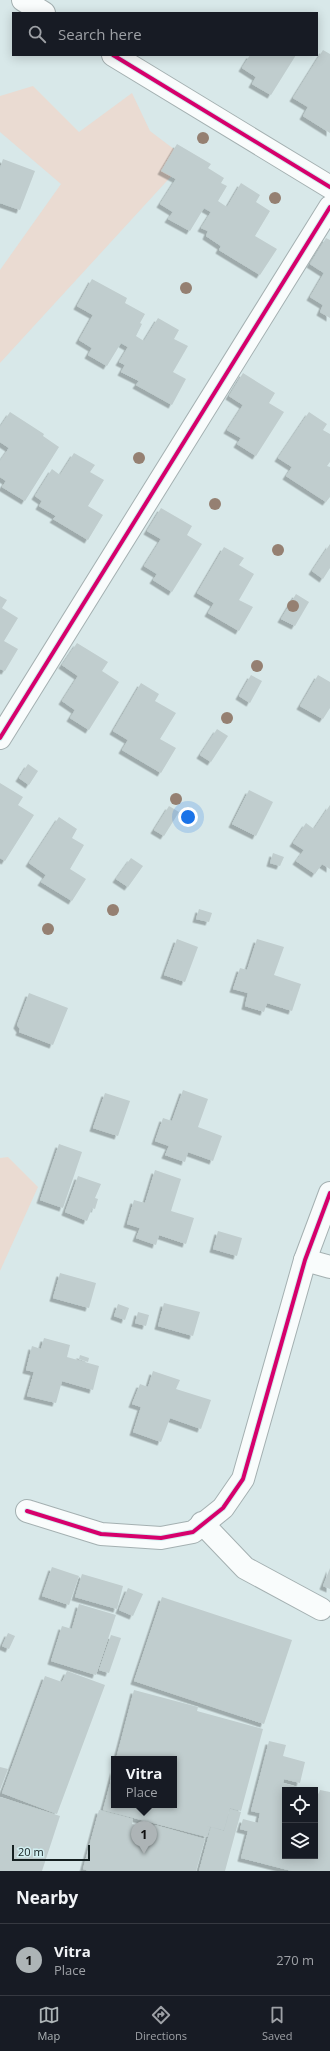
<!DOCTYPE html>
<style>
:root{--surface:#171b24;--page:#242831;--text:#f1f3f6;--muted:#9ea1a6;--line:#363941;--accent:#adb4b6}
body{margin:0;font-family:"Open Sans",sans-serif;background:var(--page);color:var(--text)}
.controls{position:absolute;right:12px;bottom:12px;display:grid;overflow:hidden;border-radius:0px;box-shadow:0 2px 10px #0003}
.controls button{width:36px;height:36px;display:grid;place-items:center;padding:0;border:0;border-bottom:1px solid var(--line);background:var(--surface);color:var(--text);font:20px sans-serif}
.scale{position:absolute;left:12px;bottom:10px;width:78px;box-sizing:border-box;padding-left:4px;border:2px solid #152021;border-top:0;font-size:11px;line-height:14px;white-space:nowrap;color:#152021;-webkit-text-stroke:3px #d1eef0;paint-order:stroke}
.you{position:absolute;left:188px;top:817px;width:14px;height:14px;margin:-10px;border:3px solid #fff;border-radius:50%;background:#1a73e8;box-shadow:0 0 0 6px #1a73e833}
.badge{display:grid;place-items:center;width:26px;height:26px;border-radius:50%;background:var(--accent);color:#111;font-size:13px;font-weight:700}
.pin{position:absolute;translate:-50% -33px;filter:drop-shadow(0 1px 2px #0008)}
.pin::after{content:'';position:absolute;top:21px;width:14px;height:12px;background:inherit;clip-path:polygon(0 0,100% 0,50% 100%)}
.popup{position:absolute;left:111px;top:1756px;width:66px;height:52px;box-sizing:border-box;display:grid;place-content:center;border-radius:0px;background:var(--surface);filter:drop-shadow(0 1px 3px #0005);font-size:13px;white-space:nowrap;color:var(--muted)}
.popup b{font-size:15px;color:var(--text)}
.popup::after{content:'';position:absolute;left:50%;top:100%;margin-left:-8px;border:8px solid transparent;border-top-color:var(--surface)}
.list{margin:0;padding:0;list-style:none}
h2{display:flex;justify-content:space-between;align-items:center;height:52px;margin:0;padding:0 16px;font-size:17px}
h2 small{font-size:13px;font-weight:400;color:var(--muted)}
.list li{display:grid;grid-template-columns:26px 1fr auto;gap:12px;align-items:center;box-sizing:border-box;height:72px;padding:0 16px;border-top:1px solid var(--line)}
.list b{display:block;font-size:15px;white-space:nowrap}
.list p{margin:0;font-size:13px;white-space:nowrap;color:var(--muted)}
.list em{font-size:13px;font-style:normal;color:var(--muted)}
.icon{flex:none;width:22px;height:22px;fill:none;stroke:currentColor;stroke-width:2;stroke-linecap:round;stroke-linejoin:round}
.map{position:relative;flex:none;width:330px;height:1871px;overflow:hidden}
.search{position:absolute;background:var(--surface);box-shadow:0 2px 10px #0003;left:12px;right:12px;top:12px;height:44px;display:flex;align-items:center;gap:10px;box-sizing:border-box;padding:0 14px;border-radius:0px;color:var(--muted);font-size:15px}
.sheet{height:124px;background:var(--surface)}
nav{display:flex;justify-content:space-around;align-items:center;box-sizing:border-box;height:56px;border-top:1px solid var(--line);background:var(--surface);font-size:11px;color:var(--muted)}
nav a{display:grid;justify-items:center;gap:2px}
nav .on{color:var(--accent)}
.map>svg:first-child{display:block}
.green{fill:#eadbd2}
.building{fill:#c0cdce;filter:url(#shadow)}
.lines{fill:none;stroke-linecap:round;stroke-linejoin:round}
.minor-casing{stroke:#a4b0b1;stroke-width:24}
.minor{stroke:#f9fcfc;stroke-width:22}
.cycleway-casing{stroke:#d1eef0;stroke-width:6}
.cycleway{stroke:#d6006c;stroke-width:4}
.tree{fill:#958072}
</style>
<div class="map">
<svg width="330" height="1871" viewBox="0 0 330 1871">
<defs>
<filter id="shadow"><feDropShadow dx="-3.5" dy="3.5" stdDeviation="0" flood-color="#0004"/></filter>
</defs>
<rect width="100%" height="100%" fill="#d8e8e9"/>
<!-- green -->
<g class="green">
<polygon points="33,86 79,132 132,93 150,131 187,159 0,363 0,270 61,184 0,132 0,96"/>
<polygon points="8,1157 38,1187 0,1271 0,1158"/>
</g>
<!-- building -->
<g class="building">
<polygon points="323,50 330,54 330,133 303,116 308,107 293,98"/>
<polygon points="250,55 296,55 271,95 252,84 256,77 242,68"/>
<polygon points="177,144 211,164 208,168 224,178 221,183 227,186 218,201 227,207 241,183 260,195 256,202 270,211 255,236 277,249 260,275 219,250 221,246 206,236 208,231 201,228 211,212 204,208 190,231 168,219 173,212 160,204 176,179 161,171"/>
<polygon points="3,159 35,171 20,210 0,203 0,168"/>
<polygon points="326,238 330,240 330,318 320,312 323,305 310,297 324,273 310,264"/>
<polygon points="92,279 127,298 125,303 145,314 140,323 142,324 136,336 144,341 158,318 179,330 174,339 188,346 173,372 186,379 172,405 136,385 139,381 121,372 125,365 119,362 128,347 121,343 107,366 88,355 92,348 79,340 93,315 77,306"/>
<polygon points="243,373 275,393 269,403 284,412 256,456 237,444 241,438 227,430 243,405 229,396"/>
<polygon points="10,412 44,434 43,436 59,447 25,501 2,487 6,481 0,477 0,461 9,448 0,442 0,427"/>
<polygon points="309,412 327,424 323,430 330,434 330,462 327,466 330,467 330,497 326,502 286,476 292,467 278,458"/>
<polygon points="74,453 95,465 90,472 104,480 88,506 103,515 88,540 53,519 56,516 39,506 42,501 35,496 52,469 60,475"/>
<polygon points="161,508 192,526 187,535 202,544 172,592 153,580 157,574 144,566 161,539 147,531"/>
<polygon points="330,544 330,568 323,579 312,571"/>
<polygon points="224,547 244,558 239,565 254,574 239,600 253,607 239,631 208,613 214,603 197,593"/>
<polygon points="296,594 309,602 295,626 281,619"/>
<polygon points="0,596 7,600 2,608 18,618 4,641 18,649 5,671 0,669"/>
<polygon points="77,643 108,662 102,671 119,682 89,730 70,718 75,710 62,701 78,676 62,665"/>
<polygon points="251,675 262,681 250,703 239,696"/>
<polygon points="318,675 330,682 330,708 323,719 300,706"/>
<polygon points="141,683 159,694 155,701 176,713 160,739 176,748 161,773 122,750 128,740 113,731"/>
<polygon points="217,729 228,736 211,762 200,755"/>
<polygon points="28,764 38,771 29,785 19,778"/>
<polygon points="0,783 23,797 18,805 34,815 5,861 0,858"/>
<polygon points="249,790 273,802 256,836 232,824"/>
<polygon points="330,805 330,869 322,864 315,874 296,861 304,850 293,843 306,823 314,829"/>
<polygon points="169,806 179,812 164,836 154,830"/>
<polygon points="59,817 77,829 72,838 84,845 70,869 86,879 72,901 41,882 46,875 29,863"/>
<polygon points="273,853 284,857 280,866 270,863"/>
<polygon points="131,858 143,866 128,887 116,879"/>
<polygon points="199,909 212,913 209,922 196,919"/>
<polygon points="177,939 198,947 185,982 164,975"/>
<polygon points="257,939 284,947 274,975 301,984 292,1011 267,1003 264,1012 245,1006 248,993 233,989 240,968 247,970"/>
<polygon points="29,993 68,1008 53,1045 19,1032 20,1029 17,1025"/>
<polygon points="183,1090 208,1099 198,1127 222,1136 213,1161 188,1152 185,1162 165,1155 169,1146 155,1141 163,1118 172,1121"/>
<polygon points="105,1093 130,1101 118,1136 93,1128"/>
<polygon points="59,1144 82,1152 63,1208 40,1200"/>
<polygon points="155,1170 181,1179 171,1211 194,1218 186,1244 159,1235 156,1245 136,1238 140,1228 127,1224 134,1200 145,1203"/>
<polygon points="78,1176 101,1184 95,1198 98,1199 95,1209 92,1208 87,1221 65,1212"/>
<polygon points="218,1231 242,1238 237,1256 213,1249"/>
<polygon points="60,1273 96,1283 89,1308 53,1298"/>
<polygon points="164,1303 200,1312 193,1336 158,1326"/>
<polygon points="118,1304 129,1308 125,1320 114,1316"/>
<polygon points="138,1312 149,1315 146,1326 135,1323"/>
<polygon points="44,1338 70,1345 67,1357 99,1366 93,1390 62,1381 56,1403 27,1396 34,1372 26,1370 32,1346 41,1349"/>
<polygon points="80,1355 89,1358 88,1362 79,1359"/>
<polygon points="153,1371 180,1380 176,1389 211,1400 201,1429 170,1418 161,1442 133,1432 141,1407 132,1404 140,1384 148,1387"/>
<polygon points="52,1567 79,1576 69,1605 42,1596"/>
<polygon points="330,1568 330,1589 323,1586"/>
<polygon points="82,1574 123,1586 117,1609 75,1597"/>
<polygon points="128,1588 143,1594 133,1616 119,1610"/>
<polygon points="162,1597 292,1640 264,1724 134,1681"/>
<polygon points="79,1604 116,1615 96,1675 51,1661 62,1626 72,1629"/>
<polygon points="8,1633 15,1636 9,1649 2,1646"/>
<polygon points="111,1635 121,1638 109,1673 99,1670"/>
<polygon points="67,1671 105,1685 57,1814 2,1793 45,1676 62,1682"/>
<polygon points="134,1690 198,1707 197,1711 263,1729 241,1811 230,1808 224,1830 207,1826 210,1827 207,1837 103,1810 114,1769 114,1805 174,1805 174,1759 116,1759"/>
<polygon points="269,1741 286,1745 283,1756 305,1762 300,1783 284,1779 283,1783 305,1789 285,1790 285,1856 315,1856 315,1798 317,1798 320,1790 330,1792 330,1871 292,1871 241,1858 248,1831 240,1829 243,1819 258,1823 260,1813 251,1811"/>
<polygon points="0,1767 8,1769 0,1790"/>
<polygon points="0,1797 60,1816 42,1871 0,1871"/>
<polygon points="230,1809 241,1812 225,1871 199,1871 211,1827 224,1831"/>
<polygon points="99,1810 133,1819 132,1824 154,1830 155,1825 205,1839 196,1871 89,1871 83,1869"/>
</g>
<g class="lines">
<defs>
<g id="minor">
<polyline points="23,0 44,13"/>
<polyline points="113,55 330,187"/>
<polyline points="0,738 330,207"/>
<polyline points="305,1260 330,1267"/>
<polyline points="27,1511 101,1534 161,1538 193,1532 223,1508 243,1479 305,1260 330,1193"/>
<polyline points="202,1523 245,1568 321,1609"/>
</g>
</defs>
<!-- minor casing -->
<use href="#minor" class="minor-casing"/>
<!-- minor -->
<use href="#minor" class="minor"/>
<defs>
<g id="cycleway">
<polyline points="113,55 330,187"/>
<polyline points="0,738 330,207"/>
<polyline points="27,1511 101,1534 161,1538 193,1532 223,1508 243,1479 305,1260 330,1193"/>
</g>
</defs>
<!-- cycleway casing -->
<use href="#cycleway" class="cycleway-casing"/>
<!-- cycleway -->
<use href="#cycleway" class="cycleway"/>
</g>
<!-- trees -->
<g class="tree">
<circle cx="203" cy="138" r="6"/>
<circle cx="275" cy="198" r="6"/>
<circle cx="186" cy="288" r="6"/>
<circle cx="139" cy="458" r="6"/>
<circle cx="215" cy="504" r="6"/>
<circle cx="278" cy="550" r="6"/>
<circle cx="293" cy="606" r="6"/>
<circle cx="257" cy="666" r="6"/>
<circle cx="227" cy="718" r="6"/>
<circle cx="176" cy="799" r="6"/>
<circle cx="113" cy="910" r="6"/>
<circle cx="48" cy="929" r="6"/>
</g>
</svg>
<div class="controls">
<button><svg class="icon" aria-label="locate" viewBox="0 0 24 24"><circle cx="12" cy="12" r="6"/><path d="M12 2v4M12 18v4M2 12h4M18 12h4"/></svg></button>
<button><svg class="icon" aria-label="layers" viewBox="0 0 24 24"><path d="M12 4l9 5-9 5-9-5zM3 14l9 5 9-5"/></svg></button>
</div>
<div class="scale">20 m</div>
<div class="you"></div>
<div class="pin badge" style="left:144px;top:1854px">1</div>
<div class="popup"><b>Vitra</b>Place</div>
<div class="search"><svg class="icon" aria-label="search" viewBox="0 0 24 24"><circle cx="10" cy="10" r="6"/><path d="M15 15l6 6"/></svg>Search here</div>
</div>
<section class="sheet">
<h2>Nearby<small></small></h2>
<ul class="list">
<li><span class="badge">1</span><div><b>Vitra</b><p>Place</p></div><em>270 m</em></li>
</ul>
</section>
<nav>
<a class="on"><svg class="icon" aria-label="map" viewBox="0 0 24 24"><path d="M3 6l6-2 6 2 6-2v14l-6 2-6-2-6 2zM9 4v14M15 6v14"/></svg>Map</a>
<a><svg class="icon" aria-label="directions" viewBox="0 0 24 24"><path d="M12 3l9 9-9 9-9-9zM9 14v-3h6M13 9l2 2-2 2"/></svg>Directions</a>
<a><svg class="icon" aria-label="saved" viewBox="0 0 24 24"><path d="M7 4h10v16l-5-4-5 4z"/></svg>Saved</a>
</nav>
